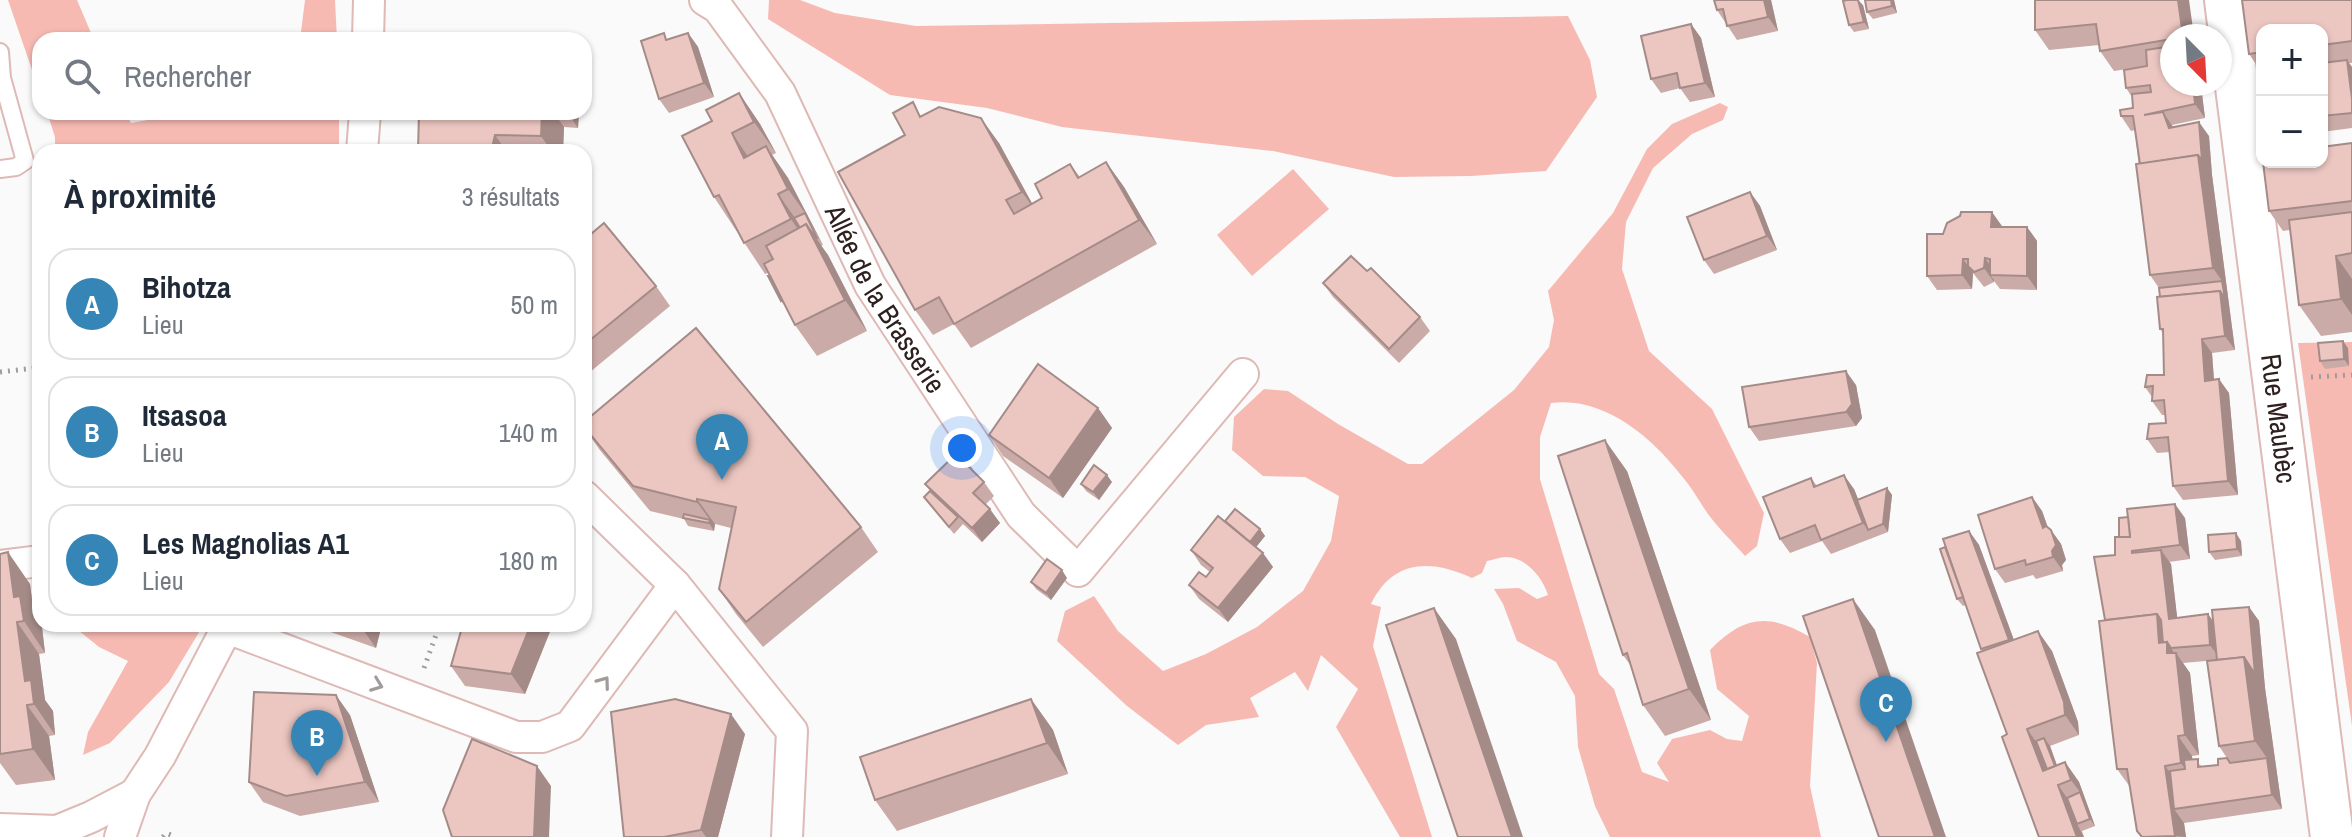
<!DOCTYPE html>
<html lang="fr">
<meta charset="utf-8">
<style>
:root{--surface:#fff;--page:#f2f2f3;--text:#1f2937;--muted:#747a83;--line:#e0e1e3;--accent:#3685b7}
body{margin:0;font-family:"Archivo Narrow",sans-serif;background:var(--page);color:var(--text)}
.controls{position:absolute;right:24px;top:24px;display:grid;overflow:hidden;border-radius:16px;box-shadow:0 2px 6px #0004}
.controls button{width:72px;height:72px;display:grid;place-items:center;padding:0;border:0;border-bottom:2px solid var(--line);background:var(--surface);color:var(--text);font:40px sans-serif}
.compass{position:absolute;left:2160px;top:24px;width:72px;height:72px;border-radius:50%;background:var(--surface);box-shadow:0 2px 6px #0004;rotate:156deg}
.you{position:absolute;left:962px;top:448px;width:28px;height:28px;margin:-20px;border:6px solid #fff;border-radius:50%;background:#1a73e8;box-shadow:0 0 0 12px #1a73e833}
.badge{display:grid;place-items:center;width:52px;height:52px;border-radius:50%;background:var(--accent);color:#fff;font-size:26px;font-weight:700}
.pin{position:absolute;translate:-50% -66px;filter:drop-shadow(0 2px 4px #0008)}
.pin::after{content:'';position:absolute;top:42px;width:28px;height:24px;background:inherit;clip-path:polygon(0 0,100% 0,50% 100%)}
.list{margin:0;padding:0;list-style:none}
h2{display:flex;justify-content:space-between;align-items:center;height:104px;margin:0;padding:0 32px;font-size:34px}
h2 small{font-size:26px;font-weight:400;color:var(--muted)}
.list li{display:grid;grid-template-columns:52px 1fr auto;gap:24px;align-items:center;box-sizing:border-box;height:112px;margin:0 16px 16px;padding:0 16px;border:2px solid var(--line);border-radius:24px}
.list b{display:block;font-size:30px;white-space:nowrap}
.list p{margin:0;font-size:26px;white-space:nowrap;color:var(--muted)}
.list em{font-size:26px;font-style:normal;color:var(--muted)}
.icon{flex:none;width:44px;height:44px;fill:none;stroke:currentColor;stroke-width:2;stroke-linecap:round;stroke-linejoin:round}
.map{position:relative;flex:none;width:2352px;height:837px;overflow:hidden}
.search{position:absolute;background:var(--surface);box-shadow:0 2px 6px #0004;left:32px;top:32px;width:560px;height:88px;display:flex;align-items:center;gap:20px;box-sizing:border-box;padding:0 28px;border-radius:24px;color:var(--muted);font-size:30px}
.panel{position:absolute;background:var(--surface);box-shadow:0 2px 6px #0004;left:32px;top:144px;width:560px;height:488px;border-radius:24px}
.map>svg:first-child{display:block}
.green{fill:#f7bab3}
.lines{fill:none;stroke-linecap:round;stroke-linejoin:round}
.service-casing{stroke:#deb9b5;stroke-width:20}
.minor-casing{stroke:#deb9b5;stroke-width:34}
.secondary-casing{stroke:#deb9b5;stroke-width:46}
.path{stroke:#a19b9b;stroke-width:5;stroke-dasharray:2 6;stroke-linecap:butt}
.service{stroke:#fff;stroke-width:16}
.minor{stroke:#fff;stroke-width:30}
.secondary{stroke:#fff;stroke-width:42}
.wall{fill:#cbaba7;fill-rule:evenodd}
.shaded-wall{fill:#a58b88}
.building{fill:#ecc7c2;stroke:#a58b88;stroke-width:2}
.oneway{stroke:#a19b9a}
.labels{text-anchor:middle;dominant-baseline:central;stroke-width:6;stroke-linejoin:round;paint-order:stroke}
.street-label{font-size:28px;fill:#2e201e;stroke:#fff}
</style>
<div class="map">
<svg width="2352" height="837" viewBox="0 0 2352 837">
<rect width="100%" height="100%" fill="#fafafa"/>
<!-- green -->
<g class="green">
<polygon points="8,0 77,0 94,40 40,40 40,93"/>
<polygon points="305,0 335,0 337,40 300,40"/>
<polygon points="769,0 800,0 835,13 916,26 1568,16 1590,60 1597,97 1546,171 1471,176 1394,177 1273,151 1062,127 987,108 890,95 768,19"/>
<path d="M1720,103l8,4 -5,13 -31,14 -39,34 -27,54 -4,47 27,82 63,58 52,104 -7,33 -12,10c-12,-14 -26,-27 -37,-42 -9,-13 -17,-28 -28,-40 -30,-39 -78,-78 -129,-71l-11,34v42l59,195 15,15 28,83 27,10 -12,-19 15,-24 38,-9 17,9 15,2 7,-25 -32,-27 -7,-39c34,-35 59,-37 100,-13l7,26 -7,123 11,51h-211l-15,-31 -17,-59 -3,-51 -19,-34 -39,-21 -14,-37 -9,-15 25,-1 18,11 11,-4c-5,-17 -22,-38 -42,-38 -6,0 -13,3 -19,4l-5,12 -10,5c-41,-19 -79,-19 -101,26l10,3 -8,39 59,191h-32l-64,-110 22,-38 -37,-34 -13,36 -13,-19 -45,26 9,19 -53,8 -28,20 -51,-39 -70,-65 8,-30 29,-15 24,35 45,40 43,-17 51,-27 46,-36 28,-50 8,-45 -34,-19 -42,-1 -31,-26 2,-33 30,-28 24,2 50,33 70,40h14l92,-74 35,-43 5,-27 -6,-29 65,-78 34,-64 25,-25z"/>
<polygon points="47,112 125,112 131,123 193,112 339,112 339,152 55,152 55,137"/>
<polygon points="1293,169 1329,209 1252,276 1217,235"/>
<polygon points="2352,342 2352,726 2298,343"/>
<polygon points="89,624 204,624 169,682 110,743 83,755 88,732 128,661 99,647 78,630"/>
</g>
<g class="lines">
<defs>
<polyline id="service" points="0,52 2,78 25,161 16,167 0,169"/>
<g id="minor">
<path id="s1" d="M705,0l13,8 62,85 90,192 151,230 57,56 165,-197"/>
<polyline points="368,40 369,0"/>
<polyline points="362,152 365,112"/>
<polyline points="584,496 675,585 792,731 787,837"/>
<polyline points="0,566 40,561"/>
<polyline points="227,628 516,737 542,737 570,726 675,585"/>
<polyline points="0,829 57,831 91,817 135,794"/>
<polyline points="120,837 135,794 160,756 229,624"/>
</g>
<g id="secondary">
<path id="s2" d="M2226,0l106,837"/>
</g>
</defs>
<!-- service casing -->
<use href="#service" class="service-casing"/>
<!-- minor casing -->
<use href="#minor" class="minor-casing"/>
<!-- secondary casing -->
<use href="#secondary" class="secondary-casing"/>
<!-- path -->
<g class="path">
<polyline points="0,372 35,368 40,372"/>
<polyline points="2311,377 2352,375"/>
<polyline points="424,668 440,624"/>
<polyline points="163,837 166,833 176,837"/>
</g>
<!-- service -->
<use href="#service" class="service"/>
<!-- minor -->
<use href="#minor" class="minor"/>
<!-- secondary -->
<use href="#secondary" class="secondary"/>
</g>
<!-- wall -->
<g class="wall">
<polygon points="1771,0 1778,31 1737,40 1717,10"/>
<polygon points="1865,0 1894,0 1897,13 1873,19 1867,12"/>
<polygon points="2035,0 2172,36 2172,84 2202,94 2205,118 2172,125 2173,127 2209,136 2212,175 2235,350 2212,353 2214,379 2229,393 2238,495 2183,500 2173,486 2170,452 2157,453 2147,439 2166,423 2165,415 2162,415 2152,401 2152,397 2145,387 2164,375 2163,333 2160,329 2160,297 2159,288 2150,275 2135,130 2131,131 2121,116 2133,108 2132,97 2126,88 2147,66 2114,71 2100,51 2099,45 2049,50 2035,30"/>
<polygon points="2242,0 2352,0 2352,63 2349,63 2352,67 2352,128 2322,132 2322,30 2262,30 2262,84 2260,82 2258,67 2249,54"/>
<polygon points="1863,5 1869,29 1854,32 1849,25"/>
<polygon points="1691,24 1701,38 1715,97 1690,102 1680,88 1661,93 1651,79"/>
<polygon points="688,33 698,47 714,97 669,113 659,99 669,39"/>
<polygon points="739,93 760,124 776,153 772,155 788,178 823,245 821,246 828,255 867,331 817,356 795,325 787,308 781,301 768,273 765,274 714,197"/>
<polygon points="417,112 579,112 578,128 564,127 563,152 418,152 419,115"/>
<polygon points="922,116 999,143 1032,204 1042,198 1070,164 1080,177 1106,162 1124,187 1157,244 971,348 954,324 933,335 915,310 905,135"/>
<polygon points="2352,143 2352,332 2321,336 2299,305 2290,230 2283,231 2269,211"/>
<polygon points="1750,192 1760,206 1777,250 1714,274 1704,260"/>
<polygon points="2002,226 2027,227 2037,241 2037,290 2000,289 1994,281 1994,282 1984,287 1973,273 1972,289 1937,290 1927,276 1943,234"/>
<polygon points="584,240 656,286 670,306 584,377"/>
<polygon points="1323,283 1420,317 1430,331 1399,363 1333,297"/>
<polygon points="2348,348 2349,366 2325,369 2320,361"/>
<polygon points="1856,385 1862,418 1856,426 1759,441 1749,427"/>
<polygon points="1098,408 1112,428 1063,498 1003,456 989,435"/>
<polygon points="584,427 861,527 878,552 763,647 736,614 719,589 731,528 715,524 714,531 688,526 684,519 650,511 599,449"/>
<polygon points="1627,471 1711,720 1665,736 1643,705 1631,666 1623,655"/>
<polygon points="1811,478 1817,486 1854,489 1858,499 1887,488 1892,495 1888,532 1831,554 1822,541 1790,553 1780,539"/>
<polygon points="984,482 994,496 985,505 1000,523 982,542 963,524 954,534 924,497 930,491 925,484"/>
<polygon points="1112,482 1099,500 1086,491 1081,484"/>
<polygon points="2032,497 2042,511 2048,528 2051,530 2061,544 2066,560 2062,565 2063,571 2036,579 2033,575 2005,583 1995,569"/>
<path d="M2185,518l5,41 -21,3 2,2 6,54 31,-4 6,8 35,-15 10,14 6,67 17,121 -98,14 2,14h-45l-4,-6 -7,-44 -13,-18 -12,-149 10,-65 4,-18zM2217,660l2,86 8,12 -9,7 -15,2 -11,-8v-3l7,-1 -9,-82 -7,-10z"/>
<polygon points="1225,521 1260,529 1265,536 1256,547 1273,567 1228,622 1199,599 1189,585 1206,577 1210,572 1201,565 1191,550"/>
<polygon points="1969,531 1979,545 2014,640 2052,651 2078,722 2079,735 2050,746 2057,765 2065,762 2079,782 2095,826 2082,831 2084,837 2039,837 1982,651 1966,605 1963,606 1957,599 1945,547"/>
<polygon points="2241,541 2242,556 2215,560 2209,552"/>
<polygon points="0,554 30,584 34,616 42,627 45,653 39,654 45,700 53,711 55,735 49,736 55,780 16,785 0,763"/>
<polygon points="1067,578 1051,600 1036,589 1031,582"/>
<polygon points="308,624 382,624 376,648"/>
<polygon points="553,624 525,694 465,686 451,666"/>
<polygon points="1031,699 1053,730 1068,774 897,831 875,800"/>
<polygon points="350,715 379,802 300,816 263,802 249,782"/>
<polygon points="745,734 718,837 624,837"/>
</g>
<!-- shaded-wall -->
<g class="shaded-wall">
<polygon points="1764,0 1771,0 1778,31 1768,17"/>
<polygon points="1858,0 1863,5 1869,29 1864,22"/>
<polygon points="1891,0 1894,0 1897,13 1892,6"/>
<polygon points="2178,0 2189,0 2194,36 2183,36"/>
<polygon points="1691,24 1701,38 1715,97 1705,83"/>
<polygon points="688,33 698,47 714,97 704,83"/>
<polygon points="2347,60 2352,67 2352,99"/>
<polygon points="2188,84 2196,84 2202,94 2205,118 2195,104"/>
<polygon points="739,93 760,124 776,153 754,122"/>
<polygon points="542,112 553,112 564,127 563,152 552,152 541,136"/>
<polygon points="567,112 579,112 578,128"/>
<polygon points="2163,112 2173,127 2169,128"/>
<polygon points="981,118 999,143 1039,216 1022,192"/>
<polygon points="2199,122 2209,136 2212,175 2235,350 2225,336 2220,291 2222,281 2213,268 2198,155"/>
<polygon points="732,133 753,164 744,158"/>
<polygon points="495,135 507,152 491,152"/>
<polygon points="766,146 788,178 823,245 805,213 788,189"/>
<polygon points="1106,162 1124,187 1157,244 1139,220"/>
<polygon points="1750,192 1760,206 1777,250 1767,236"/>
<polygon points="778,194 800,225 807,243 791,219"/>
<polygon points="1992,212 2002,226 2001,241 1991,227"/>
<polygon points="806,224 828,255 867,331 845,300"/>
<polygon points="2027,227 2037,241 2037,290 2027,276"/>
<polygon points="2336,256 2352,279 2352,315 2341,299"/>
<polygon points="1985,258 1995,273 1990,275 1994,280 1994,282 1984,268"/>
<polygon points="1963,259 1973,273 1972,289 1962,275"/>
<polygon points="2202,339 2212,353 2215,395 2205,381"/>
<polygon points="2343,341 2348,348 2349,366 2344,359"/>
<polygon points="1846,371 1856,385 1862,418 1856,426 1846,412"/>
<polygon points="2219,379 2229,393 2238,495 2228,481"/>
<polygon points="1098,408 1112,428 1063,498 1049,478"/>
<polygon points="1605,440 1627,471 1711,720 1689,689"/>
<polygon points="1107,475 1112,482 1099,500 1093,492"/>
<polygon points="1844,475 1854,489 1870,529 1868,530 1863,523"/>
<polygon points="1887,488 1892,495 1888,532 1883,524"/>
<polygon points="2032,497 2042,511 2053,542 2043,528"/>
<polygon points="697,499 715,524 714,531 709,523 710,520 697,502"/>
<polygon points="2175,504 2185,518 2190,559 2180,545"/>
<polygon points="990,509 1000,523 982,542 972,528"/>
<polygon points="1260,529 1265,536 1253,551 1248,544"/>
<polygon points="2051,530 2061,544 2066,560 2062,565 2063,571 2053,557 2052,551"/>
<polygon points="1969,531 1979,545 2019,654 2009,640"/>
<polygon points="2236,533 2241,541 2242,556 2237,549"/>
<polygon points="2161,550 2171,564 2179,633 2169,619"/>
<polygon points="8,552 30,584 34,616 42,627 45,653 24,621 14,597"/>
<polygon points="1263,553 1273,567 1228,622 1218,608"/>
<polygon points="1062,570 1067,578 1051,600 1046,593"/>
<polygon points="1853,599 1875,630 1946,837 1935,837"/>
<polygon points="2249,607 2259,621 2265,688 2282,809 2272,795 2267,758 2255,741 2244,657"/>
<polygon points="1434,608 1456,639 1523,837 1512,837"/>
<polygon points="2157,614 2171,634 2171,648 2176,656 2176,653 2190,673 2199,755 2185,735 2159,643"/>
<polygon points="2208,614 2218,629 2220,659 2210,645"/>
<polygon points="17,622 39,654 45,700 53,711 55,735 34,704 25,681"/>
<polygon points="359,624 382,624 376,648"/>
<polygon points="531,624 553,624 525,694 511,674"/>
<polygon points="2038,631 2052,651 2078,722 2079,735 2065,715"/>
<polygon points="336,695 350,715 379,802 365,782"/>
<polygon points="1031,699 1053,730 1068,774 1047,743"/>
<polygon points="27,705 49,736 55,780 33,749"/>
<polygon points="731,714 745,734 718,837 706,837 701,830"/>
<polygon points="2027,729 2041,749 2054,783 2043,771"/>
<polygon points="2178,736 2192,756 2195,783 2181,763"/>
<polygon points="2044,738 2050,746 2063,783 2060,781"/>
<polygon points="2065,762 2079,782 2095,826 2090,819 2080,792 2071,780"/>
<polygon points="537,766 551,786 549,837 534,837"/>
<polygon points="2165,766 2180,786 2174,809 2184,823 2186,837 2175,836"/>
<polygon points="2058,785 2072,805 2077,824 2084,837 2077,837"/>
</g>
<!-- building -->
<g class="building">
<polygon points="1714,0 1764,0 1768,17 1727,26 1723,9 1717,10"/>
<polygon points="1847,0 1858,0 1864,22 1849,25 1843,1"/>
<polygon points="1865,0 1891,0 1892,6 1867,12"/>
<polygon points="2035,0 2178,0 2183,36 2172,36 2172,39 2100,51 2096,24 2035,30"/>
<polygon points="2242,0 2352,0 2352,41 2322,45 2322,30 2262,30 2262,52 2249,54"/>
<polygon points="1691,24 1705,83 1680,88 1677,73 1651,79 1641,36"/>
<polygon points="664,33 666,40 688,33 704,83 659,99 641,41"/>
<polygon points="2172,46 2172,84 2193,84 2195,104 2144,115 2163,112 2169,128 2199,122 2202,160 2198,155 2140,164 2133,116 2121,116 2120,110 2133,108 2132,94 2151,92 2150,85 2126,88 2124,70 2147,66 2146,50"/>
<polygon points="2347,60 2352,99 2352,113 2322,116 2322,63"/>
<polygon points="2262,66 2262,82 2260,82 2258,67"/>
<polygon points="739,93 754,122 732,133 744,158 766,146 788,189 778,194 791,219 744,243 719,195 714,197 682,136 712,121 706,110"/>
<polygon points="913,102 920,117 939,107 981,118 1022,192 1006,200 1014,214 1042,198 1035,184 1070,164 1078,178 1106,162 1139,220 954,324 939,297 915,310 838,172 905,135 893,113"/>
<polygon points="419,112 542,112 541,136 495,135 491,152 418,152"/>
<polygon points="2352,143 2352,201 2269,211 2263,162 2322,162 2322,147"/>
<polygon points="2198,155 2213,268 2150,275 2136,164"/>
<polygon points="1750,192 1767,236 1704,260 1687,217"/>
<polygon points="1961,212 1992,212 1991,227 2027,227 2027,276 1990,275 1990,259 1985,258 1984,268 1974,272 1968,266 1968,259 1963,259 1962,275 1927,276 1927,234 1943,234 1947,223 1960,216"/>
<polygon points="2352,212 2352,253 2336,256 2341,299 2299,305 2289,220"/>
<polygon points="805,213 817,238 816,238 806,224 800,228 794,218"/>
<polygon points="604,223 656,286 584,345 584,240"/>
<polygon points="806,224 845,300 795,325 764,264 773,259 766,246"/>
<polygon points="1351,256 1367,271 1371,268 1420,317 1389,349 1323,283"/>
<polygon points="768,276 770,276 782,300 781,301"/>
<polygon points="2222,281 2225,298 2220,291 2160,297 2159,288"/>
<polygon points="2220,291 2225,336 2202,339 2205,381 2219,379 2228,481 2173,486 2168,437 2147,439 2149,424 2166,423 2164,400 2152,401 2153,386 2145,387 2147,375 2164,375 2163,329 2160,329 2157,297"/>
<polygon points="696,328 861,527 746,622 719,589 736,507 697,499 697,502 633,486 584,427 584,422"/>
<polygon points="2343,341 2344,359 2320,361 2318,343"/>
<polygon points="1038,364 1098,408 1049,478 989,435"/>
<polygon points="1846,371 1852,404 1846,412 1749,427 1742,387"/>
<polygon points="1605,440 1689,689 1643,705 1627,653 1623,655 1558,456"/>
<polygon points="956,454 984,482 973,493 990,509 972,528 925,484"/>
<polygon points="1094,465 1107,475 1093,492 1081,484"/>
<polygon points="1844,475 1863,523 1821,540 1815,525 1780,539 1763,497 1811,478 1814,487"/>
<polygon points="1887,488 1883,524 1868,530 1857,500"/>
<polygon points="930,491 958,517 949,527 924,497"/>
<polygon points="2032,497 2043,528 2046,526 2051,530 2056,545 2052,551 2053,557 2026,565 2025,560 1995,569 1978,515"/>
<polygon points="2175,504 2180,545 2132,551 2132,553 2161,550 2169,619 2208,614 2210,645 2171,648 2167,642 2163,643 2161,620 2157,614 2105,620 2094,557 2115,555 2115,537 2130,537 2127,509"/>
<polygon points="1235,509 1260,529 1250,542 1225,521"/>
<polygon points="684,514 710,520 709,523 683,518"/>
<polygon points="1218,516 1263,553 1218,608 1189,585 1199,572 1206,577 1213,568 1191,550"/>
<polygon points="2128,517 2130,537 2119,537 2119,518"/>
<polygon points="1969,531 2009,640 1981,649 1943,539"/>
<polygon points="2236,533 2237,549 2209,552 2208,535"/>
<polygon points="1945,547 1963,597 1957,599 1940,549"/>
<polygon points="8,552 14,597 20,596 24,621 17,622 25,681 31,680 34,704 27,705 33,749 0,754 0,554"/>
<polygon points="1047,559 1062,570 1046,593 1031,582"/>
<polygon points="1853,599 1935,837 1879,837 1803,616"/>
<polygon points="2249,607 2255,674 2244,657 2217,660 2212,610"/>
<polygon points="1434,608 1512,837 1458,837 1386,625"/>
<polygon points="2157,614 2159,643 2167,642 2167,653 2176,653 2185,735 2178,736 2181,763 2165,766 2175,836 2142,837 2137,831 2127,769 2117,769 2099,621"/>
<polygon points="463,624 531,624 511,674 451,666"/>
<polygon points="2038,631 2064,702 2065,715 2027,729 2043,771 2065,762 2071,780 2058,785 2077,837 2039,837 2002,737 2007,734 1977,653"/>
<polygon points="2244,657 2255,741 2219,746 2207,661"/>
<polygon points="254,692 336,695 365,782 286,796 249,782"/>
<polygon points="675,699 731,714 701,830 664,837 624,837 611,712"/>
<polygon points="1031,699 1047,743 875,800 860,757"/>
<polygon points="2044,738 2055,766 2047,769 2036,741"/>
<polygon points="472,739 537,766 534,837 452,837 443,810"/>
<polygon points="2227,758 2230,763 2267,758 2272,795 2174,809 2170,771 2185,769 2184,760 2198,759 2198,767 2218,765 2218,759"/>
<polygon points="2080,792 2090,819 2077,824 2067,798"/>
</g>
<!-- one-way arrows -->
<defs><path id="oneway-chevron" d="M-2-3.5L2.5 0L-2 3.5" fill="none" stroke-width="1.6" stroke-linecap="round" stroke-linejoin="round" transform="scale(2)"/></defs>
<g class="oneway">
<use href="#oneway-chevron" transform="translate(604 682) rotate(-54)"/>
<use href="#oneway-chevron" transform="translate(377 685) rotate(21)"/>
</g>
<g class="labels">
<!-- street labels -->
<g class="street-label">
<text stroke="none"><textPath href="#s1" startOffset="352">Allée de la Brasserie</textPath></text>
<text stroke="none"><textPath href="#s2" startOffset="422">Rue Maubèc</textPath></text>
</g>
</g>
</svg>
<div class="controls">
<button>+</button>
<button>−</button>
</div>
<svg class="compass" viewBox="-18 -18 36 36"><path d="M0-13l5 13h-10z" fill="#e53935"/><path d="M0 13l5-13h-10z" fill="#747a83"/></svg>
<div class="you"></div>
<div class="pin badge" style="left:722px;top:480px">A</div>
<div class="pin badge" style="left:317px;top:776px">B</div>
<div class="pin badge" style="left:1886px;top:742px">C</div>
<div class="search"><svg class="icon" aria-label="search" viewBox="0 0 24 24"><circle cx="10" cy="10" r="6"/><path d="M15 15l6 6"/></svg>Rechercher</div>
<section class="panel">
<h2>À proximité<small>3 résultats</small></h2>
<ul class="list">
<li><span class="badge">A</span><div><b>Bihotza</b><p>Lieu</p></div><em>50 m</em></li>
<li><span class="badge">B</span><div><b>Itsasoa</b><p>Lieu</p></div><em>140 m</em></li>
<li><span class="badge">C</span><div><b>Les Magnolias A1</b><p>Lieu</p></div><em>180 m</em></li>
</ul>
</section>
</div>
